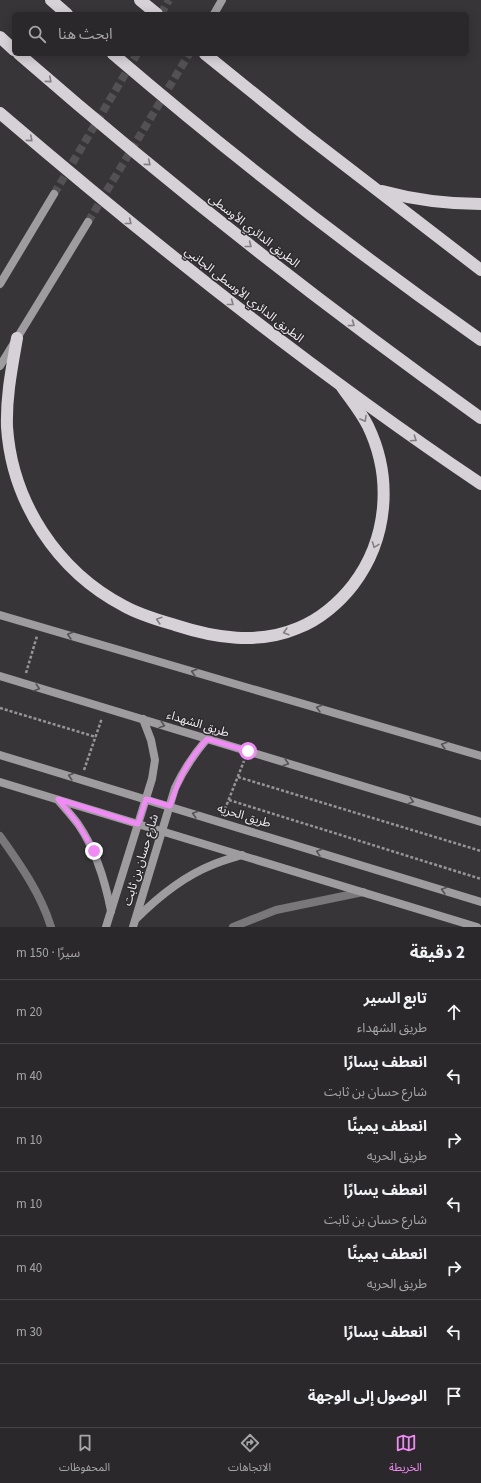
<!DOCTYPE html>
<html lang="ar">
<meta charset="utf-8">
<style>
:root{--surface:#2a282a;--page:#363436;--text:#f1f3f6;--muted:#a5a6a8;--line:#464447;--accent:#f08bf5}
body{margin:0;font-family:"Source Sans 3","Noto Sans Arabic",sans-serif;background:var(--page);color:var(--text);direction:rtl}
.stop{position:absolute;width:12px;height:12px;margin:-9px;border:3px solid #f08bf5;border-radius:50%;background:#fff}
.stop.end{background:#f08bf5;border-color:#fff;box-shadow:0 1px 4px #0008}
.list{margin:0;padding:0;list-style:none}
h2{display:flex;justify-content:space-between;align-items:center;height:52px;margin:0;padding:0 16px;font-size:17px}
h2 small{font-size:13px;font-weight:400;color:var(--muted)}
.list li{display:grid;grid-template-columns:26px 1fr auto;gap:12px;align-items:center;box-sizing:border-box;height:64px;padding:0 16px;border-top:1px solid var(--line)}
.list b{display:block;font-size:15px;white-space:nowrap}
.list p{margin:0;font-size:13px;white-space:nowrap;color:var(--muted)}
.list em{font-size:13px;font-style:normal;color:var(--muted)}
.icon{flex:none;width:22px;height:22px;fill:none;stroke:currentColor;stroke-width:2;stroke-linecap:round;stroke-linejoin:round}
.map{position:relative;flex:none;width:481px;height:927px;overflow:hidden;direction:ltr}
.search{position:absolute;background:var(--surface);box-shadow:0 2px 10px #0003;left:12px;right:12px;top:12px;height:44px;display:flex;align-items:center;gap:10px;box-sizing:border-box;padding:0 14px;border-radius:6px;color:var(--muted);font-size:15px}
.sheet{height:500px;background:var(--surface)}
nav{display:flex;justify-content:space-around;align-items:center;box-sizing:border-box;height:56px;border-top:1px solid var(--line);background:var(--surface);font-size:11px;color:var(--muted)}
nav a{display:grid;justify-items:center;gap:2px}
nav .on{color:var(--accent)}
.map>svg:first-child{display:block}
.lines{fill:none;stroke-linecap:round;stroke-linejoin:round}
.secondary-tunnel{stroke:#545154;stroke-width:8;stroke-dasharray:8 4;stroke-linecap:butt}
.path{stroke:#979497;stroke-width:2.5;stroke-dasharray:3 2;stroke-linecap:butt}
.street{stroke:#797779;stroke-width:8}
.secondary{stroke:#9f9c9f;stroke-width:8}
.highway{stroke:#d6d1d6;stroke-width:12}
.oneway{stroke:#827e82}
.oneway2{stroke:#565356}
.route{stroke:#f08bf5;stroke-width:5}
.labels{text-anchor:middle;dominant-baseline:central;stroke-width:3;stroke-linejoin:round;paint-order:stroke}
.street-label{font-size:12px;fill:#f0edf0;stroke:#2e2b2e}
</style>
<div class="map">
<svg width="481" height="927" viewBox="0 0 481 927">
<rect width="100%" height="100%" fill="#383538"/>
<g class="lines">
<!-- secondary-tunnel -->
<g class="secondary-tunnel">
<polyline points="161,14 169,0"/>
<polyline points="54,194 137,54"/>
<polyline points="88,222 189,54"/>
</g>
<!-- path -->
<g class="path">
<polyline points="26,673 37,636"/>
<polyline points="0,708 96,737"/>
<polyline points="84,770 102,718"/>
<polyline points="238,777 481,851"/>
<polyline points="229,800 481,879"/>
<polyline points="223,814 244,761"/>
</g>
<!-- street -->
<g class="street">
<path d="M0,836c20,28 41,58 51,91"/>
<polyline points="233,927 276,910 363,892"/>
</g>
<!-- secondary -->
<g class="secondary">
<polyline points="214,14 222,0"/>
<polyline points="0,284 54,194"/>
<polyline points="0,366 88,222"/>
<polyline points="0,615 481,756"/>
<polyline points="0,676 481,822"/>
<polyline points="0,755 481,902"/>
<polyline points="0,782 477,927"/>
<path d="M58,800c7,8 14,16 20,24 18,26 27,56 33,87"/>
<path d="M136,919c22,-22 46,-42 76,-54 9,-4 20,-7 30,-10"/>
<polyline points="106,927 152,779 155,760 151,740 143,719"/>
<path d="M133,927l42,-139c9,-19 19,-34 32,-49"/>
</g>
<!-- highway -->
<g class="highway">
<polyline points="51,0 67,14"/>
<polyline points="140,0 157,14"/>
<polyline points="0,37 14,50"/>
<path d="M19,54c148,129 302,250 462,364"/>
<path d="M113,54c118,101 241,197 368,286"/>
<polyline points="205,54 303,133 481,270"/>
<path d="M0,113c154,132 313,258 481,371"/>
<path d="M382,191c33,9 65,13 99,13"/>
<path d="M17,338c-5,29 -11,58 -10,89 5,75 50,144 117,179 16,9 34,14 51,19 40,13 83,20 123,3 21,-8 41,-25 55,-43 35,-46 40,-107 15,-159 -7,-14 -17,-26 -26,-39"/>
</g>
</g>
<!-- one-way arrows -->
<defs><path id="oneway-chevron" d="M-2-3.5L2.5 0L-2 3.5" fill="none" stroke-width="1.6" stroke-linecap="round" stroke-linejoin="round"/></defs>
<g class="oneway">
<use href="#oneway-chevron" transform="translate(49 80) rotate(41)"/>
<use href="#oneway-chevron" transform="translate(30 139) rotate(41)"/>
<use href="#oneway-chevron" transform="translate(148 163) rotate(40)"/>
<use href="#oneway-chevron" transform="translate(129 222) rotate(39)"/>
<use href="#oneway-chevron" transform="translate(249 245) rotate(38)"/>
<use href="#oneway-chevron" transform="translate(231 303) rotate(38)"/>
<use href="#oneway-chevron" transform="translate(352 324) rotate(37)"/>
<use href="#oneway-chevron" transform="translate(364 419) rotate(61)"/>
<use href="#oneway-chevron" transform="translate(414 439) rotate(34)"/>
<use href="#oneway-chevron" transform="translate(375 545) rotate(111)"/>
<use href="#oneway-chevron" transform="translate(159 620) rotate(-163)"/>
<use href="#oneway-chevron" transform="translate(286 632) rotate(164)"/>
</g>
<g class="oneway2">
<use href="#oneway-chevron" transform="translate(70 635) rotate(-164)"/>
<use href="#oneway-chevron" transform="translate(194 672) rotate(-164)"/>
<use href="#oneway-chevron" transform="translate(37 688) rotate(17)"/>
<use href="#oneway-chevron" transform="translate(319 708) rotate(-164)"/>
<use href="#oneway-chevron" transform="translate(162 725) rotate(17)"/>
<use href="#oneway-chevron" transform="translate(444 745) rotate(-164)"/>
<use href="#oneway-chevron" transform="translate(286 763) rotate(17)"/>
<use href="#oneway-chevron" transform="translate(71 776) rotate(-163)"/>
<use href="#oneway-chevron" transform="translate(411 801) rotate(17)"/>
<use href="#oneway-chevron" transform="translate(195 814) rotate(-163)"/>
<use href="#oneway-chevron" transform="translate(319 852) rotate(-163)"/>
<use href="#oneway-chevron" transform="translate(444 890) rotate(-163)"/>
</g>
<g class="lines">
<!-- route -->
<path class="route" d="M94,851l-16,-27 -20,-25 80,25 8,-25 24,7c9,-29 18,-45 37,-67l41,12"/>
</g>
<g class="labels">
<!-- street labels -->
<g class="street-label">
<text transform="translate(254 231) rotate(38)">الطريق الدائري الأوسطى</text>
<text transform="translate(244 295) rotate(38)">الطريق الدائري الأوسطى الجانبي</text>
<text transform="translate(198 724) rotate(17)">طريق الشهداء</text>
<text transform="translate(244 816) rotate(17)">طريق الحريه</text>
<text transform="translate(141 860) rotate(-73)">شارع حسان بن ثابت</text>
</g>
</g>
</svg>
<div class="stop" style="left:248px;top:751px"></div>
<div class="stop end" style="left:94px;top:851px"></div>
<div class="search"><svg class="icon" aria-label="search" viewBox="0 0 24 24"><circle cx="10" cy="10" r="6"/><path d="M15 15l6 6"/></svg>ابحث هنا</div>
</div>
<section class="sheet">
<h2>2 دقيقة<small>سيرًا · 150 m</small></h2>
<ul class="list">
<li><svg class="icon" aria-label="ahead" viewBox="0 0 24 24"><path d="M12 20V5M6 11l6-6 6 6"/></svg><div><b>تابع السير</b><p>طريق الشهداء</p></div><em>20 m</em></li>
<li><svg class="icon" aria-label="left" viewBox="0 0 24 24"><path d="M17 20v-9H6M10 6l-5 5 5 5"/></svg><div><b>انعطف يسارًا</b><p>شارع حسان بن ثابت</p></div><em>40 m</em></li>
<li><svg class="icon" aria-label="right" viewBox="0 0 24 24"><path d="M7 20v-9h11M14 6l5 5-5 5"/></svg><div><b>انعطف يمينًا</b><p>طريق الحريه</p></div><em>10 m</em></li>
<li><svg class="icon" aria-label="left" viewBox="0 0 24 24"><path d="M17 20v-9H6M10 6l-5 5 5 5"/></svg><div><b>انعطف يسارًا</b><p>شارع حسان بن ثابت</p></div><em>10 m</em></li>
<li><svg class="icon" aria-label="right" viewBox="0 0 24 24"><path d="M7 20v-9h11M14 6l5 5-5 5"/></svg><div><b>انعطف يمينًا</b><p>طريق الحريه</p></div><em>40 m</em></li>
<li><svg class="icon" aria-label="left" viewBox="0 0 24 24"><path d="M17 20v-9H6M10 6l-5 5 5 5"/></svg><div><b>انعطف يسارًا</b></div><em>30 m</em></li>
<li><svg class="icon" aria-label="arrive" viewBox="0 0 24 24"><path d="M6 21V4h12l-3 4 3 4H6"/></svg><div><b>الوصول إلى الوجهة</b></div></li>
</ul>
</section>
<nav>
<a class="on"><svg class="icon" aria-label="map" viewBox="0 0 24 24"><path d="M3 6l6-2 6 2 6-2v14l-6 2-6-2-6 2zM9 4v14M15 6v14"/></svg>الخريطة</a>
<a><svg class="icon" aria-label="directions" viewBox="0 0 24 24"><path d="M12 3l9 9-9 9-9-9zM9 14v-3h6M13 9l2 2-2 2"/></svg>الاتجاهات</a>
<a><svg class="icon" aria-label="saved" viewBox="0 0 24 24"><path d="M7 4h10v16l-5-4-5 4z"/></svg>المحفوظات</a>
</nav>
